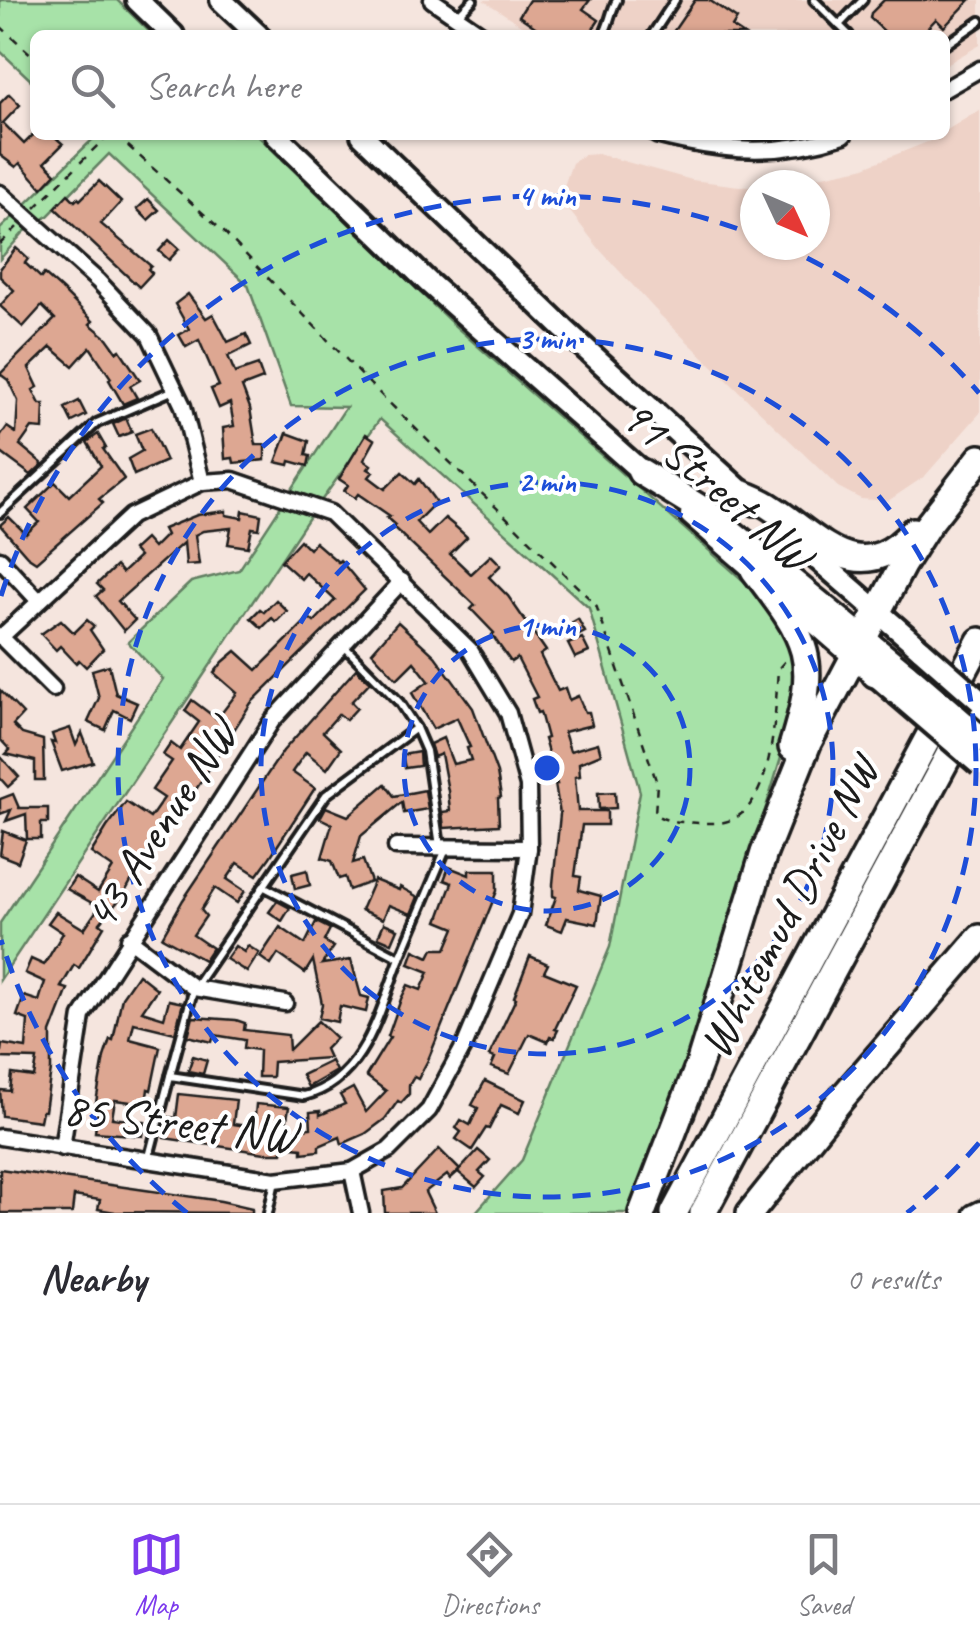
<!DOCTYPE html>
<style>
:root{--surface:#fff;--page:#f2f2f3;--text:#2b2b33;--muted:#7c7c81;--line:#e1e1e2;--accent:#7c3aed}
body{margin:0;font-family:Caveat,sans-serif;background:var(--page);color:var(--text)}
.compass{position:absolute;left:740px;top:170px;width:90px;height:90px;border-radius:50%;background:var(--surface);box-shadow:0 2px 8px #0004;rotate:134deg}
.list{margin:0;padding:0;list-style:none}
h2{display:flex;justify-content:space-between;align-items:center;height:130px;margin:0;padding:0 40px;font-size:42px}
h2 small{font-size:32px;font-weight:400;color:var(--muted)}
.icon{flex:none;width:55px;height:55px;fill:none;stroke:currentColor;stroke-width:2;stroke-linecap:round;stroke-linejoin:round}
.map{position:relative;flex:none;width:980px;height:1213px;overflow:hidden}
.search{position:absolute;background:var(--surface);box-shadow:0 2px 8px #0004;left:30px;right:30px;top:30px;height:110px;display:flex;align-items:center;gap:25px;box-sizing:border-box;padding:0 35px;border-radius:15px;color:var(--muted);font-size:38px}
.sheet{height:290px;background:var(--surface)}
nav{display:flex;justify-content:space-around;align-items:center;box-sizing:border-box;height:140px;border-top:2px solid var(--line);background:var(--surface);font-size:28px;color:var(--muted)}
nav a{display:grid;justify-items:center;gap:5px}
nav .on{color:var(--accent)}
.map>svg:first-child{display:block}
.built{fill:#eed2c7}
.green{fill:#a7e2a8;stroke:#627f62;stroke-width:2.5}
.building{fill:#dda792;stroke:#1c1c1c;stroke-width:2.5}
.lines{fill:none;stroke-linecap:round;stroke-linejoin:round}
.service-casing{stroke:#1c1c1c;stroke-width:14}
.minor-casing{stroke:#1c1c1c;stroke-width:21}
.secondary-casing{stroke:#1c1c1c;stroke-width:28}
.motorway-casing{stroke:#1c1c1c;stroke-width:32}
.path{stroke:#1c1c1c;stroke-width:2.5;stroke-dasharray:8 8;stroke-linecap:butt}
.service{stroke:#fff;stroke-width:6}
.minor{stroke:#fff;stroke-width:14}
.secondary{stroke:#fff;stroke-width:20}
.motorway{stroke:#fff;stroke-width:25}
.secondary-bridge-casing{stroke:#1c1c1c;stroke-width:28;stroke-linecap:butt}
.motorway-bridge-casing{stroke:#1c1c1c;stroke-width:32;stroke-linecap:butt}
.secondary-bridge{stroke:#fff;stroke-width:20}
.motorway-bridge{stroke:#fff;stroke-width:25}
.ring{fill:none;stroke:#1d4ed8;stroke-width:5;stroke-dasharray:18 12}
.labels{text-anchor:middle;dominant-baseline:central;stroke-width:8;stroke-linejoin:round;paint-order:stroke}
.street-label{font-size:48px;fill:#1c1c1c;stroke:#fff}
.centre{fill:#1d4ed8;stroke:#fff;stroke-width:5}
.ring-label{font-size:30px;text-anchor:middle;font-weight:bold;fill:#1d4ed8;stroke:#fff;stroke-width:8;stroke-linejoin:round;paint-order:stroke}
</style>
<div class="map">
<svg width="980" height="1213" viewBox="0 0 980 1213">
<rect width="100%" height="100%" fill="#f5e5de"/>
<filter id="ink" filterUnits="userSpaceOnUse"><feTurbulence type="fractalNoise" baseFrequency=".01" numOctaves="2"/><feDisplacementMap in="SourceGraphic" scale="20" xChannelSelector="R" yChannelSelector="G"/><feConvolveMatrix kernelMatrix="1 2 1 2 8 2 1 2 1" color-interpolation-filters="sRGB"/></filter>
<g filter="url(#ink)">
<!-- built -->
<g class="built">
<polygon points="483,0 980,0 980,45 945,65 945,35 536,35"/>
<polygon points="980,110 980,413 925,476 888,501 861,499 838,487 661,316 601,251 568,209 564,186 572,163 584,155 598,154 692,180 755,188 755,245 815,245 815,185 778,185 862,168 945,135 945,131"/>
</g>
<!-- green -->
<g class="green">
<polygon points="0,0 117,0 153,35 35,35 35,84 0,51"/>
<polygon points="89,135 257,135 454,325 771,605 788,625 800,695 690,1058 632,1213 475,1213 522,1160 610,947 640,792 589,608 380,419 308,519 0,980 0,923 163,679 128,642 191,582 239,570 346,407 291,406 248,285 109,154 48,216 24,232 0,259 0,229 92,140"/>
</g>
<!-- building -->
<g class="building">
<polygon points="529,0 590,0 583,9 599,20 589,35 547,35 519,16"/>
<polygon points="695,0 709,0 737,19 732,27 744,35 671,35"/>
<polygon points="884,0 970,0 944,27 936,19 921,35 888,35 870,18 871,13"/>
<polygon points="9,94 20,105 3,123 24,144 33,135 53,135 63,144 45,162 56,173 42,188 20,163 16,167 0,155 0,103"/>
<polygon points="99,181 121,202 101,224 151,266 148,269 152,273 139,287 55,208 68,194 75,201 78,198 80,200"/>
<polygon points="148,199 159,210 148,220 137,209"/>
<polygon points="169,240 179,249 169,260 159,251"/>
<polygon points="16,248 28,259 25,263 41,278 44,274 62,290 93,321 90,324 107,338 117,352 120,350 140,380 130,386 137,398 123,404 109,380 111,378 90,347 73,366 51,347 29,368 38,387 33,390 40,404 44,404 43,429 32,428 20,445 43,464 31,475 0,452 0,437 7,427 16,433 18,401 8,380 0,374 55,319 42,306 23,327 0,306 14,290 0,277 0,269"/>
<polygon points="188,294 206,318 213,314 228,342 246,334 251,345 228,356 235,373 258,365 263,379 242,387 250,408 256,445 265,445 265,460 234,463 233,458 225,459 223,428 234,426 230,403 219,408 211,389 219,386 199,340 186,347 179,335 189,329 175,304"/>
<polygon points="79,401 86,415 72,422 65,408"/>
<polygon points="126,418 132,432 119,437 113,424"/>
<polygon points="151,428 166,461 134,475 128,459 142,451 135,434"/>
<polygon points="287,433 309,441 306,455 310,456 308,466 290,461 289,465 276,462"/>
<polygon points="98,434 106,448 103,449 124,479 99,499 103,503 36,562 27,556 0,525 9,517 26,534 39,522 27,509 55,482 69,496 101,466 87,442"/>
<polygon points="366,434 375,440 364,460 371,465 368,469 373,472 369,477 385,489 402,472 415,484 419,479 436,502 416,522 428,535 445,518 457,528 467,537 450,554 471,574 491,555 501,565 489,577 508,596 546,651 540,655 558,691 565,688 569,700 578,696 585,712 589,712 592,725 564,732 570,751 598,743 601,754 579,763 580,776 575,777 578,811 607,811 607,825 582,825 575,876 581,877 579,890 601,896 597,924 567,918 562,931 546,925 556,897 553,896 553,884 560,814 555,784 557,784 544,739 547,738 540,712 537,713 532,699 537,697 517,658 511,662 492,635 494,633 471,609 475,605 393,527 395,525 387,518 390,516 358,494 355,498 344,491 348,485 339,479"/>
<polygon points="226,511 226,515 242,518 243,511 261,515 259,529 252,528 248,547 228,544 231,528 203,531 195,535 199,564 186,565 184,542 118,601 135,620 124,631 96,596 103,590 97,584 116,566 122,573 139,557 133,550 145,539 153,548 166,535 163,529 197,515"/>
<polygon points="300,540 309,549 315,542 338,562 340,560 365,590 251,703 188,802 156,843 158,845 150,857 148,856 141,863 124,894 100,923 104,926 79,968 74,965 61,987 68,989 51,1033 51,1070 45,1111 42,1111 40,1121 2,1116 0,1090 10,1091 12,1074 34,1077 37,1059 0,1058 2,1044 26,1048 28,1020 17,1016 24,996 39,1001 45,982 25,973 31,959 44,965 63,933 48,923 56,912 84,929 99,907 67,889 75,877 98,892 113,868 91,853 107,827 126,802 150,818 164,798 152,790 172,761 163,755 171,743 180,750 199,722 185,711 192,700 217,719 237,693 214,673 223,662 236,651 257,670 309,618 314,622 335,600 306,573 301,579 281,561"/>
<polygon points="276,600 287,611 276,622 272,618 262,628 251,618 260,609 264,612"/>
<polygon points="578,619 585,632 573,638 566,626"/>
<polygon points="61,620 74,633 87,620 94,626 90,630 103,649 86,667 79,660 76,663 60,646 56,650 41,634"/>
<polygon points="398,622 435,656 473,708 497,773 501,797 498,798 499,825 444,828 442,812 450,811 448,791 441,754 434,757 430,744 443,738 453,764 471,760 467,748 470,747 457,718 433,729 412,693 429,681 414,662 397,679 372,652"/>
<polygon points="582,638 589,652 575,658 568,644"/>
<polygon points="109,665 116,694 137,703 130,718 114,710 105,730 88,722 99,698 92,670"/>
<polygon points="356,669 370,682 351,702 357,708 346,720 339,714 323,732 341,749 327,769 306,752 292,772 315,788 270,857 257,875 238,863 227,879 245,891 237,903 215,888 201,910 206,916 193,935 212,948 204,960 162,937 183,900 283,751"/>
<polygon points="0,690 23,714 13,725 22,734 43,740 44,780 35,780 35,761 6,754 10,750 0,739"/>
<polygon points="70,728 76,745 82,733 93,762 62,771 51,742 55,743 52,734"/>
<polygon points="419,752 420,766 405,768 402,755"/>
<polygon points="0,756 19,777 8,787 0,778"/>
<polygon points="385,784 394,796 425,790 428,809 404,813 402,802 361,836 353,863 363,860 371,882 349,890 345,877 339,879 332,861 322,858 332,824 320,818 326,807 348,816"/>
<polygon points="615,792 616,808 599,809 598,793"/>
<polygon points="13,794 19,808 48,808 48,823 41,823 41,839 27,839 26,814 6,821 11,810 0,814 0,799"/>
<polygon points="3,831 26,840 18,862 0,855"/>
<polygon points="449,867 469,875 469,870 497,870 497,891 428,1060 418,1079 414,1077 409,1085 409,1094 401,1103 398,1101 385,1119 365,1134 342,1144 340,1137 319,1146 319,1151 302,1153 302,1148 282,1146 282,1153 265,1153 164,1138 167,1117 176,1118 179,1094 236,1100 233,1124 254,1127 256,1104 289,1107 285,1131 311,1128 310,1112 320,1111 320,1115 345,1104 340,1095 353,1088 366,1112 386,1091 366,1076 390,1037 388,1036 401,999 408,985 421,990 429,972 409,964 414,950 429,957 433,949 446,949 455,928 438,921 452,883 444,880"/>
<polygon points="307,870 310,885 295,889 292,874"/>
<polygon points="374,880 399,890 400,887 418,897 411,914 389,905 383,919 361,910"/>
<polygon points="277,901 290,908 282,921 269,912"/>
<polygon points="316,922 330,929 324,941 334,947 322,964 351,960 361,996 369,998 366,1012 340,1006 337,1022 319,1018 322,1004 313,960 305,973 278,954 271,965 260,957 280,927 305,944"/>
<polygon points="384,923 398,929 392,943 378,937"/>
<polygon points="235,946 244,952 248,946 259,953 247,972 226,959"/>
<polygon points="530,956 548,964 544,972 576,985 555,1029 558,1030 554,1038 550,1037 548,1042 529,1034 509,1074 491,1067 495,1058 489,1056 516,998 514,997"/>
<polygon points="138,974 157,989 142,1011 164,1018 169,1000 183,1003 175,1033 134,1023 130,1039 160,1047 151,1090 148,1089 146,1104 115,1100 112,1118 145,1122 143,1136 95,1132 98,1109 95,1108 104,1057 110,1039 113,1040 122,997"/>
<polygon points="193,1017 236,1020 245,1023 244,1030 288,1035 289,1050 318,1021 336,1038 325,1049 329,1058 273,1062 272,1077 258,1077 259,1050 244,1048 245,1040 214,1035 212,1042 188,1036"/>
<polygon points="193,1056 207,1060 203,1074 188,1071"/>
<polygon points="331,1061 336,1071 308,1087 302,1075"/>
<polygon points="485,1081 525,1100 519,1113 501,1105 489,1129 486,1128 472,1150 456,1139 461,1132 456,1128 461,1120 470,1125 478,1108 472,1105"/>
<polygon points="439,1149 460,1170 450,1179 447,1175 425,1192 435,1213 385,1213 384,1191 402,1188"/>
<polygon points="478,1150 490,1160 479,1172 485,1177 476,1187 458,1172"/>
<polygon points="0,1169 221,1201 252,1208 252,1213 115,1212 98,1209 100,1200 74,1196 72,1213 0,1213"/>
</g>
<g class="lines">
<defs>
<g id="service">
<polyline points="814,0 849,35"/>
<polyline points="457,16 473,0"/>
<polyline points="839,25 863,0"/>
<path d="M603,35c7,-11 7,-23 14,-35"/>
<polyline points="652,35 675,0"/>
<polyline points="945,45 980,21"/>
<polyline points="0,513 97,423 174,390"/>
<path d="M343,645l56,57 17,26 -90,67 -132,193 -24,88 134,20c61,-15 76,-87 96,-138"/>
<polyline points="416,728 426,751 440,846"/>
<polyline points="263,886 400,958 446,849"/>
<polyline points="149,1157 170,1076"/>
<polyline points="268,1213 275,1181"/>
</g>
<g id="minor">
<polyline points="432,0 483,35"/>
<polyline points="945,89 980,69"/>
<path d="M656,135c66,17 122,22 188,0"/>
<polyline points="0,193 98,281 149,335 183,406 202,482"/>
<polyline points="0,559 38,600"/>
<polyline points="1,637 53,689"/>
<polyline points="0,638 131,516 202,482 233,480 330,513 470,650 508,713 528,786 529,848 520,914 466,1042 429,1110 389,1150 352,1171 361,1213"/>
<polyline points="396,847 529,848"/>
<polyline points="129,939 194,988 285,1003"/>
<polyline points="0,1137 275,1180 352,1171"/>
<polyline points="62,1148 82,1016 272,721 402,581"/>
<polyline points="972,1213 980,1209"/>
</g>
<g id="secondary">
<polyline points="137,0 173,35"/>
<polyline points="221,0 258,35"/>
<polyline points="276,135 429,283 650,479"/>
<polyline points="362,135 564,329 755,504"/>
<polyline points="691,515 897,694"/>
<polyline points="784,530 922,650"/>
</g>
<g id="motorway">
<polyline points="641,472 706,512 906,675"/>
<path d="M744,494c9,4 20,8 28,14 48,31 87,83 141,23"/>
<path d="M754,570c55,72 66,87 38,177"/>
<polyline points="866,640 867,662 875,674"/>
<polyline points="642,1213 700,1062 764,853 808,743 903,564 927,526 980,458"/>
<polyline points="674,1213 980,641"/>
<polyline points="703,1213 980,697"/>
<polyline points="750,1213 842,1098 980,938"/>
</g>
</defs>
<!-- service casing -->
<use href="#service" class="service-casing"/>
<!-- minor casing -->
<use href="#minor" class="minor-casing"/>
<!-- secondary casing -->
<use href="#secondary" class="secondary-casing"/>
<!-- motorway casing -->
<use href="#motorway" class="motorway-casing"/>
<!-- path -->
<g class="path">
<polyline points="0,26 35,58"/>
<path d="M116,135l109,98 146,152 225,220 61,178 -2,31c12,9 30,8 45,9 10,0 22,1 31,-3 44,-18 44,-111 47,-151l7,-8"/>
<polyline points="35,208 108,135"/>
<polyline points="0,244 19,225"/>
</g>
<!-- service -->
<use href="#service" class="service"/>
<!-- minor -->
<use href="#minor" class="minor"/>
<!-- secondary -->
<use href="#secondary" class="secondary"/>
<!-- motorway -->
<use href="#motorway" class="motorway"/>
<defs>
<g id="secondary-bridge">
<polyline points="922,650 980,701"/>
<polyline points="897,694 980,765"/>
</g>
<polyline id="motorway-bridge" points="906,675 980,739"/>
</defs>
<!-- secondary-bridge casing -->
<use href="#secondary-bridge" class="secondary-bridge-casing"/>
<!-- motorway-bridge casing -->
<use href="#motorway-bridge" class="motorway-bridge-casing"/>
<!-- secondary-bridge -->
<use href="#secondary-bridge" class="secondary-bridge"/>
<!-- motorway-bridge -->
<use href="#motorway-bridge" class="motorway-bridge"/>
</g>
</g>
<!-- distance rings -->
<g class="ring">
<circle cx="547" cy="768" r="143"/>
<circle cx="547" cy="768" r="286"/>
<circle cx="547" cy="768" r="429"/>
<path d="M979 1143A572 572 0 0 1 907 1213M187 1213A572 572 0 0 1 1 940M1 596A572 572 0 0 1 752 234M780 245A572 572 0 0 1 979 393"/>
</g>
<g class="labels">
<!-- street labels -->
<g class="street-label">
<text transform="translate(717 485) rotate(41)">91 Street NW</text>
<text transform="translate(160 824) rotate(-57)">43 Avenue NW</text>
<text transform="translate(789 907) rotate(-62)">Whitemud Drive NW</text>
<text transform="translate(180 1122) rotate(7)">85 Street NW</text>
</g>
</g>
<circle cx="547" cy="768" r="15" class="centre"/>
<g class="ring-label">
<text x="547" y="206">4 min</text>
<text x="547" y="349">3 min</text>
<text x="547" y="492">2 min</text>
<text x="547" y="636">1 min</text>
</g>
</svg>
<svg class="compass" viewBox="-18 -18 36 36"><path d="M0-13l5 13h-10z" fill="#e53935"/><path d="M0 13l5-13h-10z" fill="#7c7c81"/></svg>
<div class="search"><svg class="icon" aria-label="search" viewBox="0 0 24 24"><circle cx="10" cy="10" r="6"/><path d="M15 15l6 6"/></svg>Search here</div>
</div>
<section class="sheet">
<h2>Nearby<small>0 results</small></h2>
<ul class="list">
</ul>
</section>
<nav>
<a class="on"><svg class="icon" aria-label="map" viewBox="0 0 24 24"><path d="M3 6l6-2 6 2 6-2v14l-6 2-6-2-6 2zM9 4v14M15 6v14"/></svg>Map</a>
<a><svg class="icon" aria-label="directions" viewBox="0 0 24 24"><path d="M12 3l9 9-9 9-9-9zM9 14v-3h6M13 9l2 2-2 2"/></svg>Directions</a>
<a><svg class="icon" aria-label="saved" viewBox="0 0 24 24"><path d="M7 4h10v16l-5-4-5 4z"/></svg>Saved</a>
</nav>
